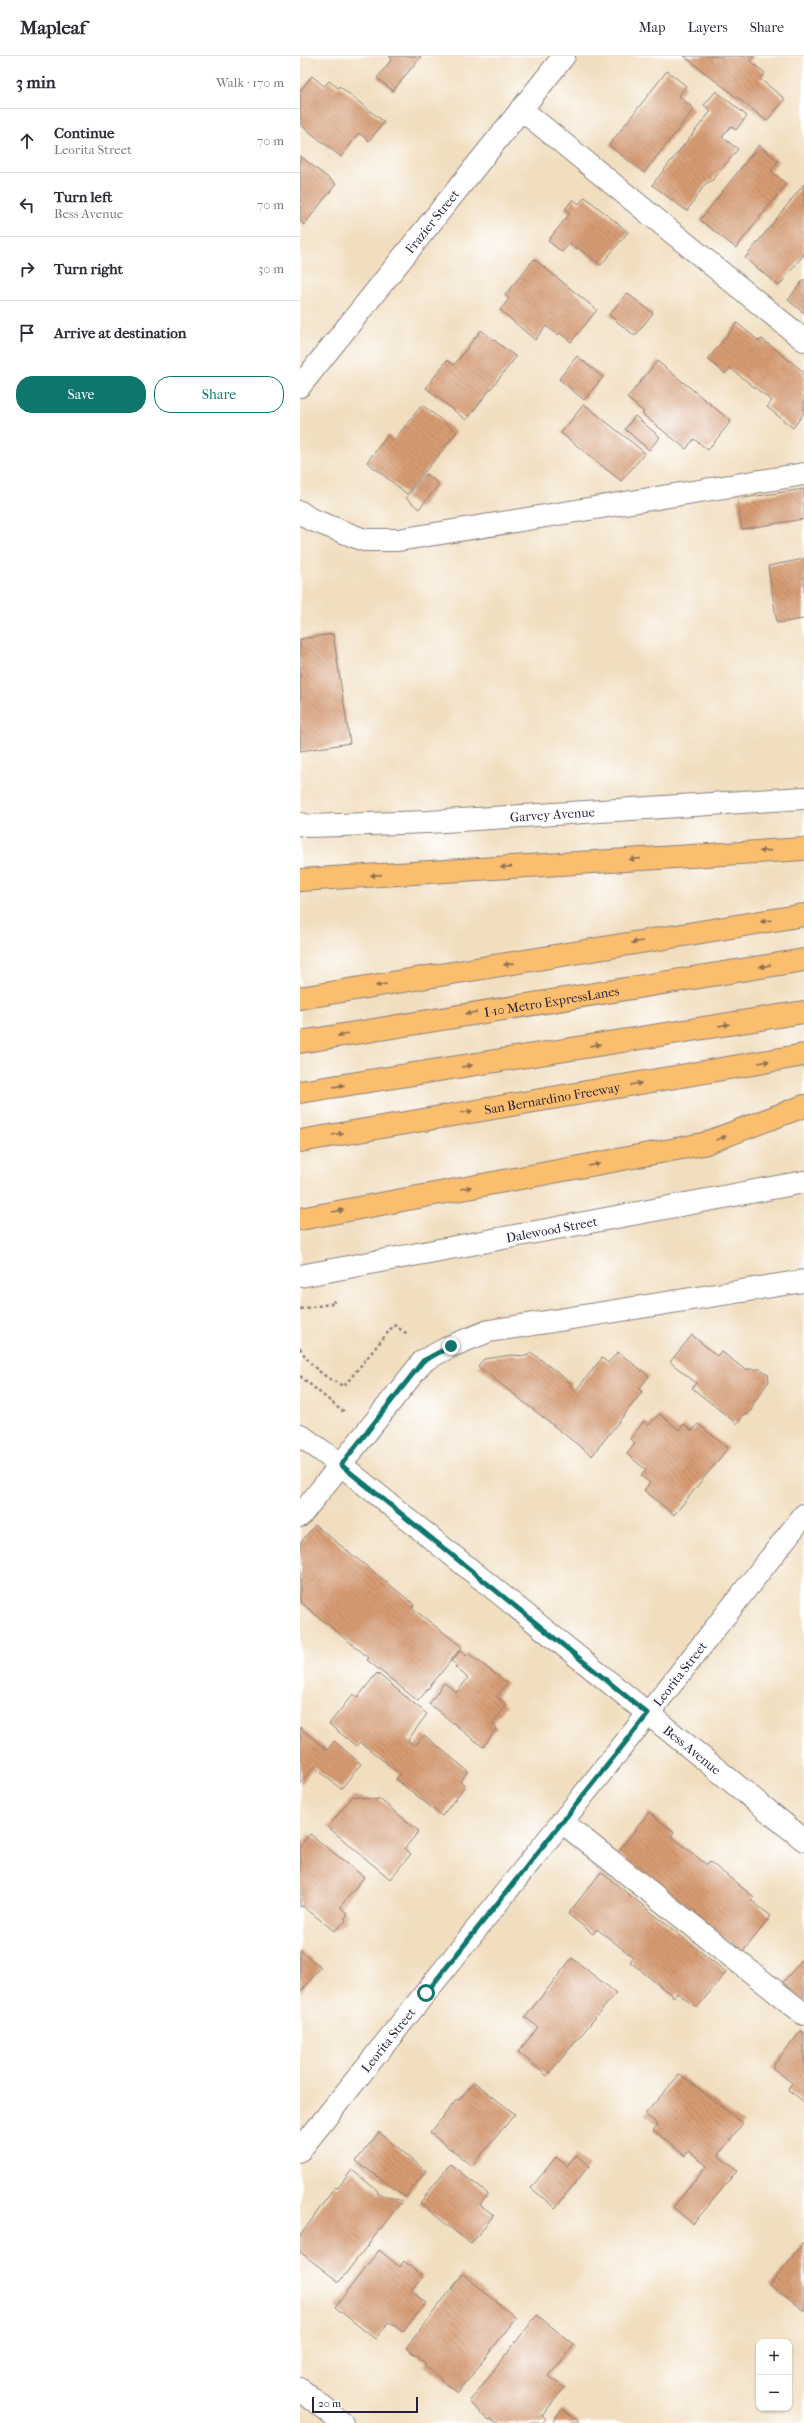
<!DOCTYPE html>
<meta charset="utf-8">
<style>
:root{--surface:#fff;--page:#f7f7f7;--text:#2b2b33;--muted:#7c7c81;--line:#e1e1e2;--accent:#0f766e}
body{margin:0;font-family:"IM FELL French Canon",serif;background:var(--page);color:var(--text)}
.controls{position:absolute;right:12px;bottom:12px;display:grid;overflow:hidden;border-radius:8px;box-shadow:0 1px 3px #0004}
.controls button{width:36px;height:36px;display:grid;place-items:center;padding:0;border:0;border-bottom:1px solid var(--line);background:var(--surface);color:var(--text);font:20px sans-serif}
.scale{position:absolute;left:12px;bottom:10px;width:106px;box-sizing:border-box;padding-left:4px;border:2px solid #22223b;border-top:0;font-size:11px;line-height:14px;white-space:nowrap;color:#22223b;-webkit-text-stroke:3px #fff;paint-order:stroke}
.stop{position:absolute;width:12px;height:12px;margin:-9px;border:3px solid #0f766e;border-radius:50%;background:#fff}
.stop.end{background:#0f766e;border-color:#fff;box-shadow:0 1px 4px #0008}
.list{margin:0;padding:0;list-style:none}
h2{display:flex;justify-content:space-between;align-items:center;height:52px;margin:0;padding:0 16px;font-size:17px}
h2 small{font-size:13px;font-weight:400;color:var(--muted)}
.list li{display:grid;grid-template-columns:26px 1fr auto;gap:12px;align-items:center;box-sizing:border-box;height:64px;padding:0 16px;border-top:1px solid var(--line)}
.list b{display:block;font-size:15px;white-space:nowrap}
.list p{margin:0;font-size:13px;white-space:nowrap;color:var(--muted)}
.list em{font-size:13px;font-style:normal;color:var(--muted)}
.actions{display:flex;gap:8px;padding:12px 16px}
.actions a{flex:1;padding:9px 0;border:1px solid var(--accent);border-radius:16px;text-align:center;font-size:14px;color:var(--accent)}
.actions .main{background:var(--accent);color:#fff}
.icon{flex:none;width:22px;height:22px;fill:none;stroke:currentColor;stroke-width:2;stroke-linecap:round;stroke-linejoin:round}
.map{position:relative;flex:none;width:504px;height:2367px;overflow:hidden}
header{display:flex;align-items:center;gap:24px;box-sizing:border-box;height:56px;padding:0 20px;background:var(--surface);border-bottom:1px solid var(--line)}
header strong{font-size:19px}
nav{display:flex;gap:22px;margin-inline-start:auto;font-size:14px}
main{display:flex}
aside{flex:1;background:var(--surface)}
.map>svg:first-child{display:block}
.building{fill:url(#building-back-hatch)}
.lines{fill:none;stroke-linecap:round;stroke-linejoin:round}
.minor-casing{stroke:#8a807d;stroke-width:24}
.highway-casing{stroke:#8a807d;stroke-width:24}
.path{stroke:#8a807d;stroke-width:2.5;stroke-dasharray:3 3;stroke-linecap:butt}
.minor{stroke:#fff;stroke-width:22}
.highway{stroke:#fabe6e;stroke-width:22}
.oneway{fill:#8e7054}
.route{stroke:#0f766e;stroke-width:5}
.labels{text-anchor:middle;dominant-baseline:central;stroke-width:3.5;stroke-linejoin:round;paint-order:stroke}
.street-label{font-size:13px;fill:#22223b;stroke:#fff}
</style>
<header>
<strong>Mapleaf</strong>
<nav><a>Map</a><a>Layers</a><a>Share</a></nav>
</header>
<main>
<aside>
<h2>3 min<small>Walk · 170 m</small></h2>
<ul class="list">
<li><svg class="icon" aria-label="ahead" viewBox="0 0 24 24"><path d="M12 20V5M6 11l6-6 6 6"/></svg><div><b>Continue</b><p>Leorita Street</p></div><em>70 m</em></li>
<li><svg class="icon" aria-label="left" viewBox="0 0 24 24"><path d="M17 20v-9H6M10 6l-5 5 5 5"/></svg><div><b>Turn left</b><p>Bess Avenue</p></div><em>70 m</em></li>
<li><svg class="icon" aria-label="right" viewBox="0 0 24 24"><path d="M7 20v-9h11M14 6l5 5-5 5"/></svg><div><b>Turn right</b></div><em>30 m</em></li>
<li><svg class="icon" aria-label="arrive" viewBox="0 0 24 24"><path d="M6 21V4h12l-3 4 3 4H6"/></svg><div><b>Arrive at destination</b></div></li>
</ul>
<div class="actions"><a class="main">Save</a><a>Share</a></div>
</aside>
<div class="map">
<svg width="504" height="2367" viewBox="0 0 504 2367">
<defs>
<pattern id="building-back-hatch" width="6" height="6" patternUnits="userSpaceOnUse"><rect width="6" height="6" fill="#d79c73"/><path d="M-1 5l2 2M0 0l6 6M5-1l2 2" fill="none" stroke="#ae7f60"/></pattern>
</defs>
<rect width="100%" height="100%" fill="#fff"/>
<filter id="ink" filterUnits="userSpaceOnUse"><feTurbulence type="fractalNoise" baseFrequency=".025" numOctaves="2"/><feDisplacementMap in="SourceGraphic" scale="8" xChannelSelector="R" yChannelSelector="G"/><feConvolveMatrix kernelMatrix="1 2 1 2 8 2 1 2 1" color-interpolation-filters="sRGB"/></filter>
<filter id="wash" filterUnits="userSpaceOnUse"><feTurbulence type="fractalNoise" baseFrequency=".012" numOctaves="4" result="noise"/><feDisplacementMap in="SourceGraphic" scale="16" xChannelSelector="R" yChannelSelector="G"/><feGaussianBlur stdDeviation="0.9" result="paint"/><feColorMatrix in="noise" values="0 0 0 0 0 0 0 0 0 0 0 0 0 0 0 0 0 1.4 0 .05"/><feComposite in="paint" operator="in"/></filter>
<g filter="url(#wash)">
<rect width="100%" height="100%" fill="#f1debf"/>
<g id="blocks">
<!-- building -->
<g class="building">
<polygon points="89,0 121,0 93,35 77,22 92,3"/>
<polygon points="384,0 454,0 450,5 465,17 460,23 485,43 467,65"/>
<polygon points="367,15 386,30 379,40 394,53 344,117 309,89"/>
<polygon points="12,20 24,30 29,25 38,32 39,30 84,66 69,85 59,77 41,101 0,68 0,35"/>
<polygon points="416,35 447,60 436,74 431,70 422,81 438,93 416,120 415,119 413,124 405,128 387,155 352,129 411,55 404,49"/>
<polygon points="459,89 478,105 471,115 486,128 436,192 400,164"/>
<polygon points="0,100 36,128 4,169 0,165"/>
<polygon points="504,128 504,198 479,230 445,202"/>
<polygon points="285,141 328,176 301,209 277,191 277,193 270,187 262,196 248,185 270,157 265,153 273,143 279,148"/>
<polygon points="234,203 297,254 271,286 260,277 258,279 246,270 235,284 200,254 209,243 205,239"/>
<polygon points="504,223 504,257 488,244"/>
<polygon points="327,237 353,257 335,280 309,259"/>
<polygon points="437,267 459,285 462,283 504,316 504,357 493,372 467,351 472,345 430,312 425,318 408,303"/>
<polygon points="181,274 216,301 166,364 126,332 147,304 154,309"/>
<polygon points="277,300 303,321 284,344 259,323"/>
<polygon points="357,305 431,365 408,394 394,383 386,393 342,358 344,356 327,342"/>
<polygon points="284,348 345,397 321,425 261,377"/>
<polygon points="122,349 157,376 107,438 67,406 88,379 94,384"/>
<polygon points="335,360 360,381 349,394 325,373"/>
<polygon points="126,418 139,428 119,453 106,442"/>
<polygon points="504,433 504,463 442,473 437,443"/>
<polygon points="504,503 504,563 477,567 468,510"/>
<polygon points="33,578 50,687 0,695 0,583"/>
<polygon points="392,1279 417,1300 421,1295 444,1313 460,1313 468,1318 469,1325 453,1348 453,1351 448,1358 444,1358 437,1368 392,1332 396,1327 370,1306"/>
<polygon points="231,1296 272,1328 271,1330 276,1334 302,1302 308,1307 318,1296 349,1320 339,1333 342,1336 292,1400 178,1310 184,1303 211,1299 227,1300"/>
<polygon points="359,1358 379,1374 384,1368 392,1375 398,1368 428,1392 374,1459 344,1434 350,1427 341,1420 346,1414 327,1398 335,1388 330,1383 344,1365 349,1369"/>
<polygon points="15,1469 115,1549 112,1552 162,1591 118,1645 67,1604 69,1602 0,1546 0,1487"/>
<polygon points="160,1595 166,1600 168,1597 207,1627 197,1640 207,1649 192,1668 197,1672 183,1691 129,1648 144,1627 157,1636 168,1622 155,1611 157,1609 152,1605"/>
<polygon points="77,1617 127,1658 108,1684 115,1690 124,1679 168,1715 160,1725 165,1730 142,1760 96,1723 100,1718 60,1686 56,1690 29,1668 53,1638 58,1641"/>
<polygon points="0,1671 27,1694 34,1685 61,1708 41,1733 14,1711 0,1728"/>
<polygon points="53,1740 77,1744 78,1742 119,1775 105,1792 111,1798 90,1823 28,1771"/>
<polygon points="349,1756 374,1776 371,1780 407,1809 410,1806 454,1841 451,1844 471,1860 442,1897 317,1797"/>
<polygon points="10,1778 64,1821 40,1851 48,1858 45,1862 46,1865 34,1875 3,1850 0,1851 0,1790"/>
<polygon points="301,1816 426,1916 397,1952 377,1937 374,1941 330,1906 333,1901 297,1873 293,1878 268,1858"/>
<polygon points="0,1894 21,1911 0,1937"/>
<polygon points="504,1901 504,1947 481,1929"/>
<polygon points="272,1902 316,1937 247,2020 218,1996 238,1971 225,1961"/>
<polygon points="501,1975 504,1977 504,2046 488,2033 492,2027 472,2011"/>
<polygon points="380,2018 443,2067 418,2099 437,2115 393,2168 373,2151 407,2110 389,2095 385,2100 353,2074 358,2069 345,2058"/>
<polygon points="174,2026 215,2058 172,2110 130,2077 157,2043 159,2044"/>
<polygon points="79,2076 126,2115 106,2141 56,2105"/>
<polygon points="276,2099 289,2110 255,2152 231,2132 256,2101 267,2110"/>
<polygon points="150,2108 188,2138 180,2149 194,2159 171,2188 120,2147"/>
<polygon points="52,2114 78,2135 77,2137 102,2145 39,2226 0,2196 0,2180 35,2131 38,2132"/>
<polygon points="504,2186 504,2255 470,2229"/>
<polygon points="79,2194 100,2211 104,2205 123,2221 111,2235 126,2247 103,2276 89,2266 75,2283 35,2251"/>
<polygon points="163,2218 216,2262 158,2337 124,2309 126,2307 106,2292"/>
<polygon points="237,2259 274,2289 249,2320 264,2332 242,2360 246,2363 242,2367 196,2367 191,2363 189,2365 169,2346"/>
<polygon points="262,2353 279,2366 278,2367 253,2367"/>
</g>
</g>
</g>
<g filter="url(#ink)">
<use href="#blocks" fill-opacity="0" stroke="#8a807d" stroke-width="1"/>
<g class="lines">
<defs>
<g id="minor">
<polyline points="221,53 504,284"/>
<path id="s1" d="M0,330l264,-330"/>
<polyline points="0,456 10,463 64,484 98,484 504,418"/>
<path id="s2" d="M0,768l9,2 119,-4 376,-24"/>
<path id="s3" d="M0,1220l504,-94"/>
<path id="s4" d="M0,1379l41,30 463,375"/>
<polyline points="0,1460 123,1305 151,1290 189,1275 504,1225"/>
<polyline points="262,1766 504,1958"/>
<path id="s5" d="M0,2094l348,-436 156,-199"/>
<polyline points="0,2333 42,2367"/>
</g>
<g id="highway">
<polyline points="0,824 504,793"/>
<polyline points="0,942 504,859"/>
<path id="s6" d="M0,986l504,-82"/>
<polyline points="0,1036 504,956"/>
<path id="s7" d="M0,1085l504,-86"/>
<polyline points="0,1163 403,1088 504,1050"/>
</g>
</defs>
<!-- minor casing -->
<use href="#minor" class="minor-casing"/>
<!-- highway casing -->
<use href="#highway" class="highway-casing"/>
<!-- path -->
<g class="path">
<polyline points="0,1253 35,1247 33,1244"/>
<path d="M0,1292c10,18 25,30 44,38l50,-61 15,10"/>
<polyline points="0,1320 42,1355 45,1352"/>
</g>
<!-- minor -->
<use href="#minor" class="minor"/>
<!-- highway -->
<use href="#highway" class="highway"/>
</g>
<!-- one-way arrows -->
<defs><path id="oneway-solid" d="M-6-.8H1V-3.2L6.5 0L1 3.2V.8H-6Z"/></defs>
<g class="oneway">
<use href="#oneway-solid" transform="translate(465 795) rotate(176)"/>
<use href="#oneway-solid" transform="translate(335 803) rotate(176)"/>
<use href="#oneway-solid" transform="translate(206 811) rotate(176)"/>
<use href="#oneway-solid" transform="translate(76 819) rotate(176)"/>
<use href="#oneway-solid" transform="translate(466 865) rotate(171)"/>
<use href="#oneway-solid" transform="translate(337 886) rotate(171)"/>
<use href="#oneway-solid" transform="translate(209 908) rotate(171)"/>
<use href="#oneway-solid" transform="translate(465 910) rotate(171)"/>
<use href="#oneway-solid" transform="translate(81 929) rotate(171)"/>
<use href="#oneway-solid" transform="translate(171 957) rotate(170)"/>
<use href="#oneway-solid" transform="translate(424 969) rotate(-9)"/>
<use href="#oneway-solid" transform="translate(43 979) rotate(170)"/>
<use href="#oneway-solid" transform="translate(295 989) rotate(-9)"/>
<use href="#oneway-solid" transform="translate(464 1006) rotate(-10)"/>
<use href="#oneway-solid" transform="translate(167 1010) rotate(-9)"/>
<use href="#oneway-solid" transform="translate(336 1028) rotate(-10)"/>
<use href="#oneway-solid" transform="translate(39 1030) rotate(-9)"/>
<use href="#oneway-solid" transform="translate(167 1056) rotate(-10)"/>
<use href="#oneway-solid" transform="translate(38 1078) rotate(-10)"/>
<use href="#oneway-solid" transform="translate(421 1082) rotate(-21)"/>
<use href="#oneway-solid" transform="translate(294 1109) rotate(-10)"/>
<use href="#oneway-solid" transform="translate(166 1132) rotate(-10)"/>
<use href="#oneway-solid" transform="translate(38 1155) rotate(-10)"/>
</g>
</g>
<g class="lines" filter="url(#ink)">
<!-- route -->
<polyline class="route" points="126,1937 348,1658 41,1409 123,1305 151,1290"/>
</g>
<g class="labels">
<!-- street labels -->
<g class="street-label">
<text stroke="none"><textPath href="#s1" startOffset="211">Frazier Street</textPath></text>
<text stroke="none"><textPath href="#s2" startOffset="253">Garvey Avenue</textPath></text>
<text stroke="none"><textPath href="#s6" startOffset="255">I-10 Metro ExpressLanes</textPath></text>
<text stroke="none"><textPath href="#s7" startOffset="256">San Bernardino Freeway</textPath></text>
<text stroke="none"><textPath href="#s3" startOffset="256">Dalewood Street</textPath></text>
<text stroke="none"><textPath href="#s5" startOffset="609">Leorita Street</textPath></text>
<text stroke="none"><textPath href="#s4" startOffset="503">Bess Avenue</textPath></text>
<text stroke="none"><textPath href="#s5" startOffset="141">Leorita Street</textPath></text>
</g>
</g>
</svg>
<div class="controls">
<button>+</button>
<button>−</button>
</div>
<div class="scale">20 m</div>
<div class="stop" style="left:126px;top:1937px"></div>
<div class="stop end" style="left:151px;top:1290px"></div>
</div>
</main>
